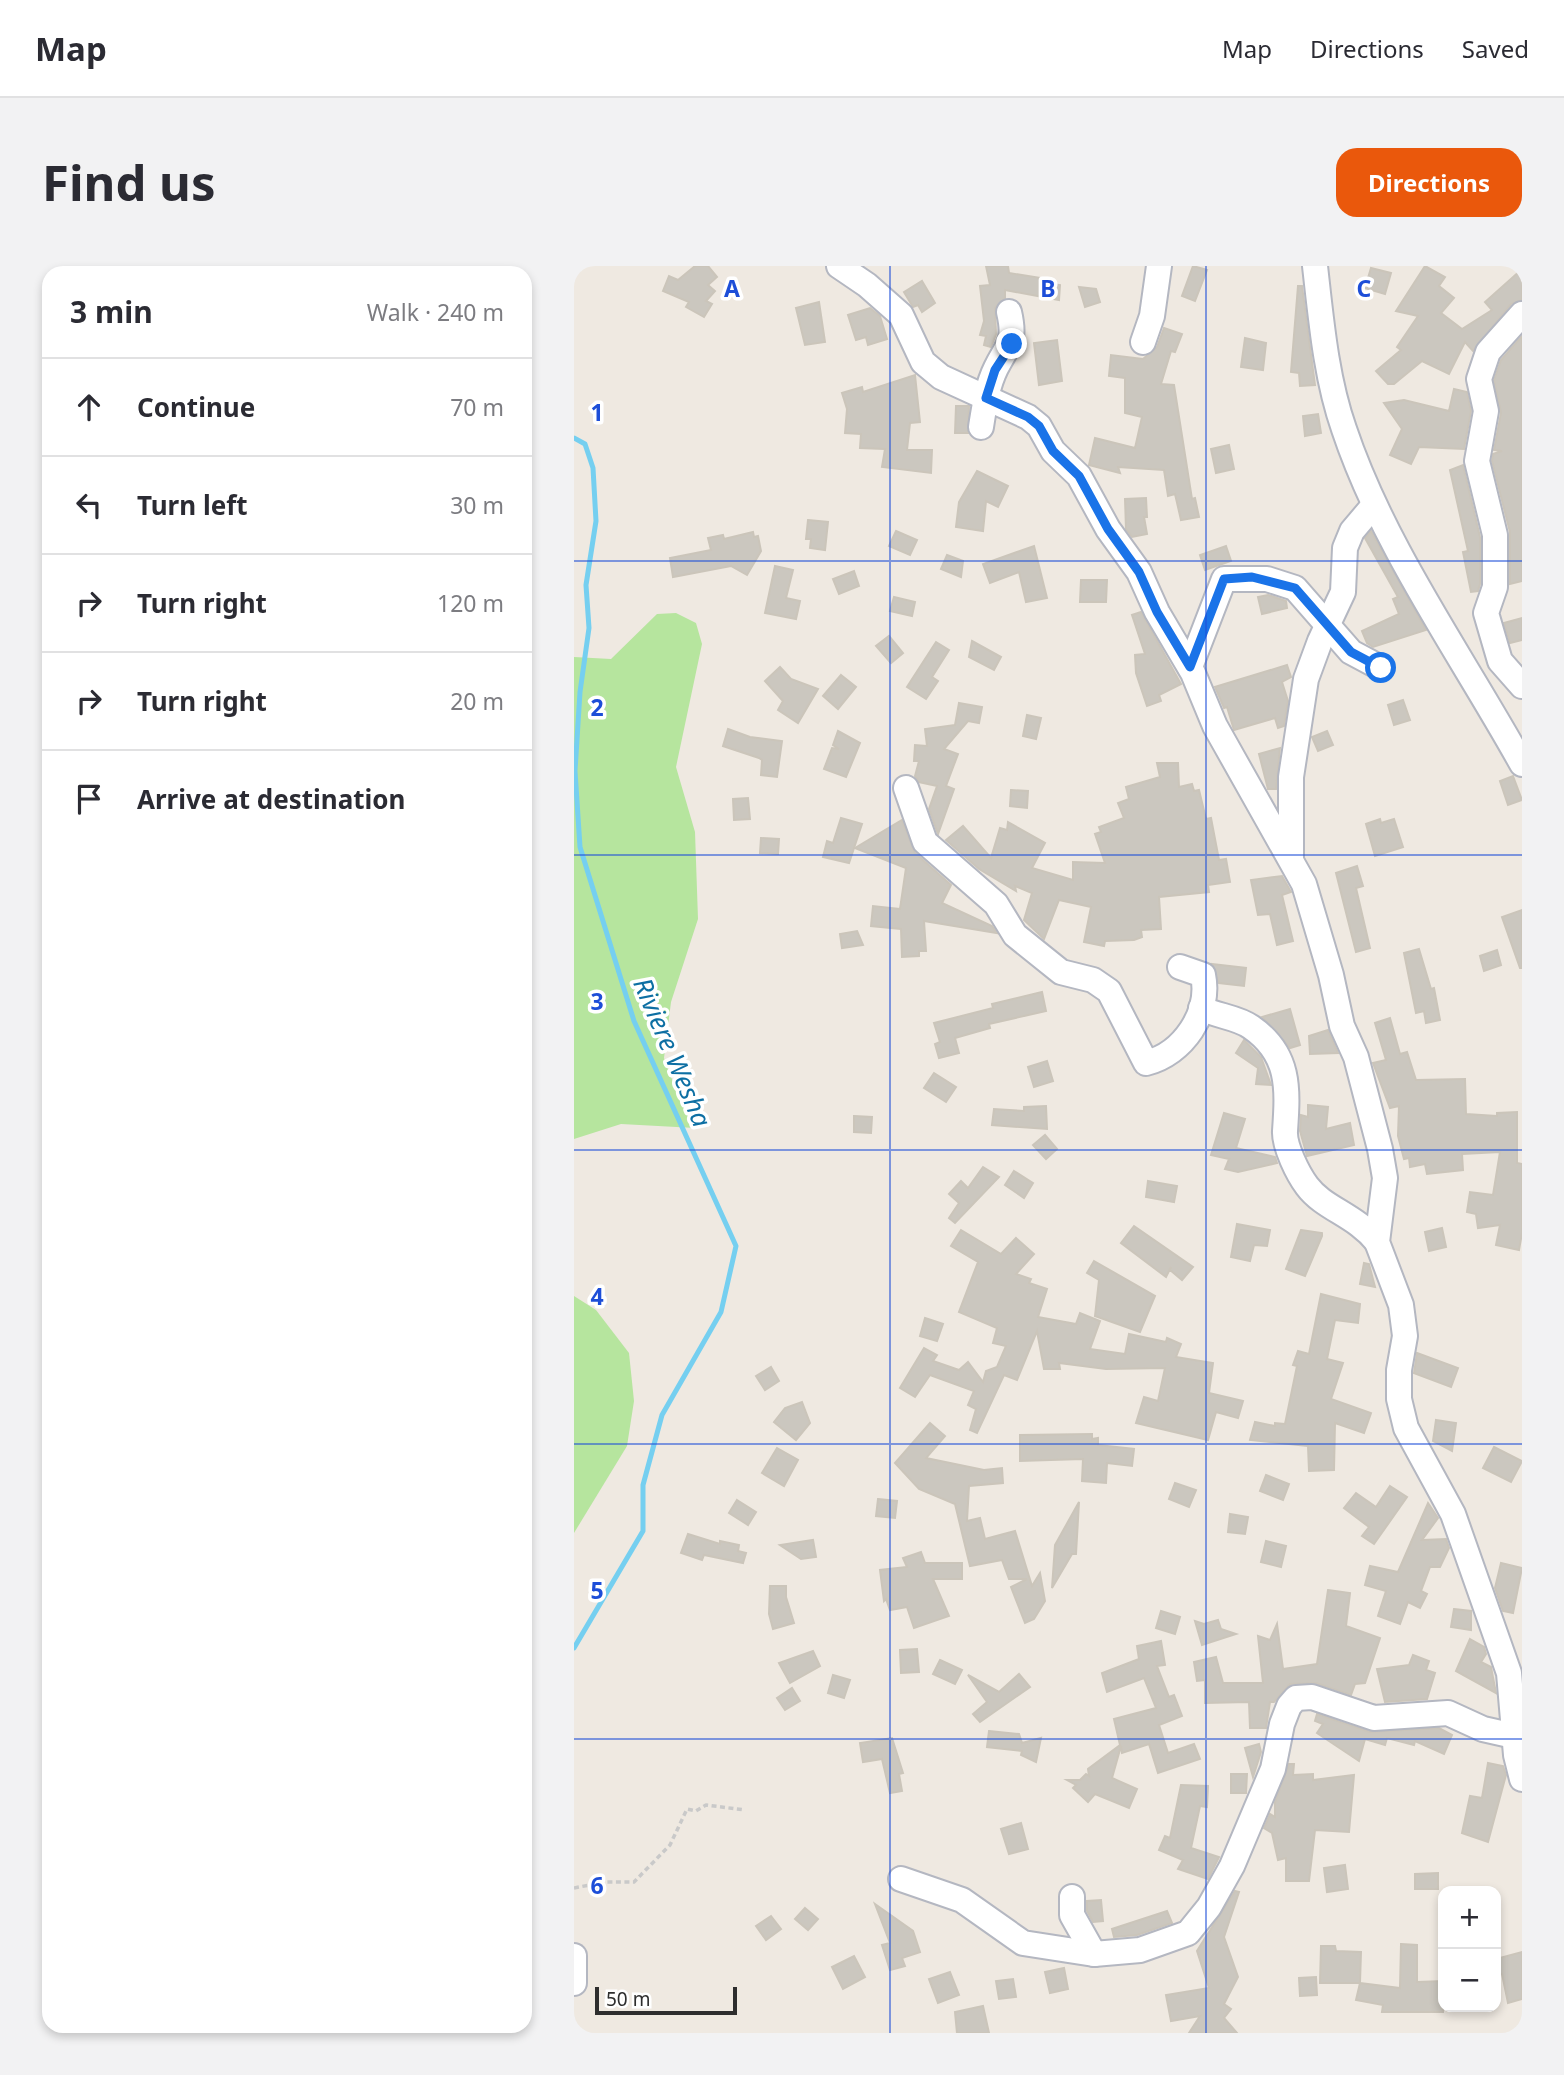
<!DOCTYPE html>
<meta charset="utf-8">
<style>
:root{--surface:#fff;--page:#f2f2f3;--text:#2b2b33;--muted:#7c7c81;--line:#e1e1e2;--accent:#ea580c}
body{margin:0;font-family:"Noto Sans",sans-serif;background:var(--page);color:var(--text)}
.controls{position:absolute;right:21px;bottom:21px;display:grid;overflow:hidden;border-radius:14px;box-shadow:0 4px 10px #0003}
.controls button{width:63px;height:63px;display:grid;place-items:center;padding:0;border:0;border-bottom:2px solid var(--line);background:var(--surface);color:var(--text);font:35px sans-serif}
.scale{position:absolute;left:21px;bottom:18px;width:142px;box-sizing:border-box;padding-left:7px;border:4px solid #2e2e2e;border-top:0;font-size:19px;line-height:24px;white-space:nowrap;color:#2e2e2e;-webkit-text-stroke:5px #fff;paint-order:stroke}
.stop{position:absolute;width:21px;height:21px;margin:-16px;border:5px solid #1a73e8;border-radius:50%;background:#fff}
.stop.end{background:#1a73e8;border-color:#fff;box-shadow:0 2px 7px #0008}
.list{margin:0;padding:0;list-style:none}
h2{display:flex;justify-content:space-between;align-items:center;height:91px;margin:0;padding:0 28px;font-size:30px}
h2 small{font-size:23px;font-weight:400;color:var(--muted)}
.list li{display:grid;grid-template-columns:46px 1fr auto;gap:21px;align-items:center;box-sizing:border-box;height:98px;padding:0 28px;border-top:2px solid var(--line)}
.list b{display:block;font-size:26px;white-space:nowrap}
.list em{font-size:23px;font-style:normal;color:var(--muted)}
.icon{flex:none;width:38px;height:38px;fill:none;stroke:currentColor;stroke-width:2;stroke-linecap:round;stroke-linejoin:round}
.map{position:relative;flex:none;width:948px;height:1767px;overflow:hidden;border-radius:21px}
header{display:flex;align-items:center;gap:42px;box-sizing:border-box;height:98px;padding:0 35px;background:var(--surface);border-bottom:2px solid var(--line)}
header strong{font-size:33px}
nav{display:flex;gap:38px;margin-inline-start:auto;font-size:24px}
.intro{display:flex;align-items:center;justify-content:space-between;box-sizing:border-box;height:168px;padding:0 42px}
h1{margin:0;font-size:49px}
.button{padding:18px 32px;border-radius:21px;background:var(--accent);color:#fff;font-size:24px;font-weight:700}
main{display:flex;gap:42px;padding:0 42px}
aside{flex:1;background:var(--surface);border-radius:21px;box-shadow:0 4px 10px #0003}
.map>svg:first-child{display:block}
.green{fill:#b6e59e}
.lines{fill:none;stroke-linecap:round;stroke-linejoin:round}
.stream{stroke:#75cff0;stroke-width:5}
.building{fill:#cbc7bf;stroke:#cbc5ba;stroke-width:2}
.minor-casing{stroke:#b4b7c1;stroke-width:28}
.path{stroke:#c9c9c9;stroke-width:3.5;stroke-dasharray:5 3.5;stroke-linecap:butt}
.minor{stroke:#fff;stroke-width:24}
.route{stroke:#1a73e8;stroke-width:9}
.grid{fill:none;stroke:#1d4ed8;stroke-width:2;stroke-opacity:0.55}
.labels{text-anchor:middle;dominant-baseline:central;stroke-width:7;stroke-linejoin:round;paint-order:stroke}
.water-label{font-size:26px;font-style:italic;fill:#0d6fa3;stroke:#fff}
.grid-label{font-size:23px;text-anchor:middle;font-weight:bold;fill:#1d4ed8;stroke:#fff;stroke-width:7;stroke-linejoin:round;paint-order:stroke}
</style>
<header>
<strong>Map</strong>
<nav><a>Map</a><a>Directions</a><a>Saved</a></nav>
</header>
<div class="intro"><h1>Find us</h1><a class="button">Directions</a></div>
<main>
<aside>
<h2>3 min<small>Walk · 240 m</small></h2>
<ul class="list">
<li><svg class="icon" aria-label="ahead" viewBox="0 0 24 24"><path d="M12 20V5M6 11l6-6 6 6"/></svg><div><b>Continue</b></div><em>70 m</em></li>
<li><svg class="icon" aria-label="left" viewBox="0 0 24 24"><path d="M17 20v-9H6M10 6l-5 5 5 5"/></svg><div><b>Turn left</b></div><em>30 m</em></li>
<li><svg class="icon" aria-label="right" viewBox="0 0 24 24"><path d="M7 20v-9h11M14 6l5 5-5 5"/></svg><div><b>Turn right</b></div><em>120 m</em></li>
<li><svg class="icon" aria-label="right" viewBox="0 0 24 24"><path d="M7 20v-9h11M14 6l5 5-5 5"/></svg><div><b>Turn right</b></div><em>20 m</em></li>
<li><svg class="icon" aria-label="arrive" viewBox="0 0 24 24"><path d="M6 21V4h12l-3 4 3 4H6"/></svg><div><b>Arrive at destination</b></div></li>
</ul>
</aside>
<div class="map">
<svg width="948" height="1767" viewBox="0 0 948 1767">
<rect width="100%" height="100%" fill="#efe9e1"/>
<!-- green -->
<g class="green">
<polygon points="102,347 122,357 128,378 102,501 121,566 124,653 97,736 90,792 102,824 128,847 121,862 47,858 0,873 0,391 37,393 83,348"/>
<polygon points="0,1030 22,1044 55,1087 60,1135 53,1180 0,1267"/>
</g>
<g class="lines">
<!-- stream -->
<polyline class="stream" points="0,172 11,178 19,202 22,255 12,319 15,362 6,426 1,505 6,581 60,755 162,980 147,1046 88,1149 69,1219 69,1265 0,1382"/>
</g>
<!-- building -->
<g class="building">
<polygon points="121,0 134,0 143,11 134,19 141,25 132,35 138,38 130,51 112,41 115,36 89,25 95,10 104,14"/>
<polygon points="412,0 434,0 435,7 473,13 472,17 486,19 485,34 431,24 431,32 421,42 422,68 417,81 410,79 412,70 406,69 410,55 406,20 416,19"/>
<polygon points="619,0 633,4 621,35 608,30"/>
<polygon points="851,0 871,11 865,20 880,32 867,47 888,63 918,44 911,36 948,3 948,34 937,38 899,85 891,76 875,108 848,95 820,118 814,118 802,105 827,84 823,81 844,50 822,45"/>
<polygon points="797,2 817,7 811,28 791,22"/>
<polygon points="348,15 361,37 348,46 344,39 339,41 330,26"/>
<polygon points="724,20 728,20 741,119 726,120 725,107 717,106"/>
<polygon points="505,21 522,23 526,36 511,41"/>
<polygon points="245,36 251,76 231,79 222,42"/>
<polygon points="296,42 306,50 313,73 294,79 292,71 282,74 274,49"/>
<polygon points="590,62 608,68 601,86 597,85 587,118 600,119 618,233 621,232 625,251 607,254 601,228 594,230 590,204 544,201 546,207 515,199 521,172 561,182 568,151 551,147 551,112 535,110 537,89 569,93 583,81"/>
<polygon points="948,70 948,315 936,318 936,266 918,195 919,188 928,185 920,184 927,147 920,114 927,94"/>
<polygon points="671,72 692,77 689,104 667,101"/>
<polygon points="483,74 488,115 465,119 460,77"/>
<polygon points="341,109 346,156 336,157 333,184 358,184 357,207 308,201 311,183 286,182 287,168 271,167 273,143 268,127 288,121 289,126"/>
<polygon points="880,123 893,126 897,145 890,183 845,181 837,198 816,189 828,163 810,137 830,134 875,145"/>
<polygon points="382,140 395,140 394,167 381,167"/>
<polygon points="744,148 747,167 731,170 729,150"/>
<polygon points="655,179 660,203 642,207 637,183"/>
<polygon points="889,199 906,271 906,318 904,325 897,326 889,286 894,285 876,204"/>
<polygon points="403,205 434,220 424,241 412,235 409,265 382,261 385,236"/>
<polygon points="572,232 573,251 570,251 573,268 558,271 552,263 551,233"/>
<polygon points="234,254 254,256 251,284 236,282 237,273 232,273"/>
<polygon points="322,265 343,274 336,289 315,280"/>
<polygon points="797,265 852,364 799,381 793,377 788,365 825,348 819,333 824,331 791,272"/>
<polygon points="179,266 180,271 184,270 187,285 173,309 157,300 99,311 96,292 137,284 134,272 149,269 150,273"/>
<polygon points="460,280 473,332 452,336 445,306 416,317 409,298"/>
<polygon points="652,280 657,295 631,304 626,289"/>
<polygon points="373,289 389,295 387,311 367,303"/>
<polygon points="201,300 219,304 212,332 226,335 222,353 191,347"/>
<polygon points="280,305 285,320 265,328 259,313"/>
<polygon points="507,314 533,314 532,336 506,336"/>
<polygon points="694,329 712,335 713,342 688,348 684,331"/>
<polygon points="320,331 341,336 338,350 316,345"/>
<polygon points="567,346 607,418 585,429 587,435 573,440 562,407 561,389 571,388 558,349"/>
<polygon points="948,352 948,374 936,377 930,357"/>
<polygon points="315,370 329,387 317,397 302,380"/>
<polygon points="398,375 427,391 420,404 395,391"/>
<polygon points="362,376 375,384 358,411 364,415 352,433 333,421"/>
<polygon points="713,399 717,411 708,416 714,435 710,460 704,462 701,452 660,464 653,441 650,442 641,421"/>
<polygon points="206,401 217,413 244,423 224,457 204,444 209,435 191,415"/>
<polygon points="267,409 282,421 264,443 249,430"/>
<polygon points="829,434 836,454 820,459 814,439"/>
<polygon points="385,437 408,441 405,457 394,455 370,483 384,488 372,520 380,523 364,568 355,543 363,520 345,516 341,510 345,495 340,495 341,479 353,480 351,463 381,459"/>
<polygon points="453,449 467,452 462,473 449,470"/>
<polygon points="154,463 176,471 208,475 203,511 187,509 188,494 185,492 149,480"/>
<polygon points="264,465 286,477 272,511 250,503 258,482 265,483 259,479"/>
<polygon points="753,465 759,479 744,485 738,471"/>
<polygon points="706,482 702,523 694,523 685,488"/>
<polygon points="583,497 604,497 605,521 618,518 620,525 625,524 632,553 637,552 645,594 652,593 656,616 634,619 635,626 585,631 587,663 567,664 568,671 560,674 531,675 530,680 510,676 517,641 485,634 470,673 450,654 458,627 441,620 442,625 405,603 372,574 389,560 417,592 426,562 433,564 434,556 471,577 458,602 499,614 499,596 531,597 521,568 527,566 525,561 550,552 544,537 555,533 552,521 586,511"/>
<polygon points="939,510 948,534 934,539 926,515"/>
<polygon points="437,524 454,525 453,542 436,540"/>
<polygon points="174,532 176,553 160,554 159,533"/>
<polygon points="267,552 288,558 275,597 249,591 253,575 259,577"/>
<polygon points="806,553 807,557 820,553 829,581 801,590 792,558"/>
<polygon points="328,554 341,587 377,619 368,637 418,660 423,667 350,655 352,685 345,685 345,690 328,691 327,663 297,660 299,640 326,643 332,602 281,582"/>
<polygon points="187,572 205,573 204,588 186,587"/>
<polygon points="783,600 789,620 782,622 796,682 782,686 762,607"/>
<polygon points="708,610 717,626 708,629 719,675 703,679 696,648 684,649 677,614"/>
<polygon points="948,644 948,702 946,702 928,651"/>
<polygon points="283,665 289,679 268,682 266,668"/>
<polygon points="845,683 857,723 860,722 866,754 852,757 850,745 842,747 830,687"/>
<polygon points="923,684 927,699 910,705 906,690"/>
<polygon points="638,698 672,702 670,720 645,717"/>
<polygon points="468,726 472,745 415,758 416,762 381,772 385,787 365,792 361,778 366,776 360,757 419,742 418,738"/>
<polygon points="716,743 726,779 716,782 688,751"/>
<polygon points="816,752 826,788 833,786 842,814 891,813 892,848 923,850 923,847 943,846 943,897 948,898 948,967 945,984 922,979 926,959 904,962 902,948 893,946 896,926 919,929 926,886 888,888 889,904 853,908 851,898 836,901 835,892 830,893 824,870 825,840 816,842 799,797 812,794 801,757"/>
<polygon points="754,764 764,787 736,788 735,770"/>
<polygon points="670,774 687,791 697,819 682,818 684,802 662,787"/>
<polygon points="473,795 479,815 460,821 454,801"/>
<polygon points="360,807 382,821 372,836 350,822"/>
<polygon points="734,839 754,841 752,863 776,857 780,879 733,890 726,865 727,849 734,851"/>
<polygon points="472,840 473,863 418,859 420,843 450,845 450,841"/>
<polygon points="650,847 671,853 662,882 701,891 703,897 664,906 651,903 655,893 637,889"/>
<polygon points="280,850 298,851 297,867 280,866"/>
<polygon points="471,869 483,883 472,893 459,879"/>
<polygon points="409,901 425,911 381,957 375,952 385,937 375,928 387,915 394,922"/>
<polygon points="440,905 459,917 450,932 431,919"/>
<polygon points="574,915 603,920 600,936 572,931"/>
<polygon points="663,958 696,964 693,980 680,979 676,995 657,991"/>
<polygon points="560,960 619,1001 608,1014 596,1004 597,1001 592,1011 547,977"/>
<polygon points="868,962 872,981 855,985 851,966"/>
<polygon points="387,964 427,988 442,972 460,988 442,1008 457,1013 455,1017 473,1023 464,1051 502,1058 506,1047 526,1055 516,1083 551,1088 555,1068 592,1076 593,1072 607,1078 602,1091 639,1097 635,1127 669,1135 664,1152 642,1146 634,1174 562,1157 570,1131 584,1135 591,1102 532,1103 485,1097 486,1103 470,1103 463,1065 443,1114 430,1109 403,1167 396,1164 402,1143 394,1139 400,1125 356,1109 341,1131 326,1122 350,1082 363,1089 359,1095 385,1104 394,1096 409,1116 412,1105 423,1101 432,1080 419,1077 423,1062 385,1046 404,996 377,980"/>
<polygon points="727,964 748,967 748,970 731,1010 712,1003"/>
<polygon points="520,995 581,1030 566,1066 521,1050 525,1014 513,1007"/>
<polygon points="790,997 795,998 801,1021 786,1018"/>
<polygon points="747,1028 786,1038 784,1057 761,1054 753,1093 769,1097 757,1133 797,1147 790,1167 761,1157 760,1204 735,1205 734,1180 676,1174 681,1156 701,1160 701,1157 711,1158 723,1100 719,1099 724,1085 735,1088"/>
<polygon points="351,1052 369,1058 363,1075 346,1070"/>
<polygon points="843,1087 884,1102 877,1121 840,1107"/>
<polygon points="197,1101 205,1115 191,1124 182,1110"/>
<polygon points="228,1136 236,1157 222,1174 200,1156 211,1142"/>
<polygon points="862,1154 882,1157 878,1185 859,1175"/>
<polygon points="356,1157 371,1170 352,1192 410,1204 428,1202 429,1217 395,1220 393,1255 406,1252 411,1273 441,1265 458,1320 466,1307 471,1335 460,1353 451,1357 437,1321 453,1313 435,1313 428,1294 396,1300 381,1238 345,1223 321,1197"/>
<polygon points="518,1168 518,1173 524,1172 524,1179 560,1183 558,1200 533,1197 532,1217 508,1215 509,1193 446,1195 446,1169"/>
<polygon points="920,1181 948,1195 937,1216 909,1202"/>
<polygon points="203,1182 224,1194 210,1220 188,1207"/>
<polygon points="692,1209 715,1218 709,1234 686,1225"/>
<polygon points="601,1217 622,1224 615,1241 595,1233"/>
<polygon points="816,1220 833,1231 800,1278 788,1270 795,1261 770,1242 782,1227 802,1241"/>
<polygon points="304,1233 323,1235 321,1252 302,1250"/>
<polygon points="163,1234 182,1246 174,1259 155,1247"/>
<polygon points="505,1236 502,1288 498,1288 478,1322 481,1279"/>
<polygon points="854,1237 864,1252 848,1274 872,1273 875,1282 866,1301 856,1301 847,1325 853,1328 846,1342 834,1336 826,1358 804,1350 812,1325 791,1319 796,1300 824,1306"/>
<polygon points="656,1248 674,1251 671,1268 654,1266"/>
<polygon points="114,1268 146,1278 146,1275 165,1279 164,1285 172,1287 169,1297 130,1289 128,1294 107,1287"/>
<polygon points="239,1274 242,1291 227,1293 206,1279"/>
<polygon points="692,1275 712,1280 707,1301 687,1296"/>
<polygon points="347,1286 351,1297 388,1297 388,1313 359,1313 375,1350 340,1362 333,1341 316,1344 312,1333 310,1335 306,1304 333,1301 329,1292"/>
<polygon points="927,1297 948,1302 939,1347 929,1345 921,1322"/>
<polygon points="196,1320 212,1320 212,1331 220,1357 199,1363 195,1348"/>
<polygon points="754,1324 776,1327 772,1360 806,1372 791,1417 781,1418 777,1429 742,1417 716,1418 700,1436 696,1436 692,1462 676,1462 675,1436 631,1437 631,1414 623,1415 620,1396 642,1391 649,1417 689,1417 684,1370 696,1374 703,1358 709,1403 743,1398"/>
<polygon points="880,1343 897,1345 897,1364 877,1361"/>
<polygon points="587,1345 606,1351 601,1368 582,1362"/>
<polygon points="644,1354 647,1363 662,1368 628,1379 621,1355 630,1358"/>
<polygon points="896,1373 910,1381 912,1388 907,1396 917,1401 922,1427 882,1405"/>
<polygon points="587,1375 591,1399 583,1400 595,1431 600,1429 608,1450 585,1459 594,1487 620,1478 626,1493 584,1507 575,1478 548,1487 547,1480 538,1512 563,1523 555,1542 521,1528 514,1536 499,1522 502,1519 493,1514 506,1514 512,1508 515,1510 514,1503 546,1479 540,1453 582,1442 570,1412 533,1426 528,1407 565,1393 563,1380"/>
<polygon points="343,1383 345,1406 327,1407 326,1384"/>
<polygon points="239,1385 246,1400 216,1417 205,1397"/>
<polygon points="839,1389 855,1395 852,1404 861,1407 853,1433 811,1436 803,1403 835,1399"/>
<polygon points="366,1394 388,1404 381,1418 359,1408"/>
<polygon points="445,1408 456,1421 406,1456 399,1448 413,1436 394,1409 425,1426"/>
<polygon points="259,1409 276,1414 270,1432 254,1427"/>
<polygon points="218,1422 226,1435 211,1444 203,1432"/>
<polygon points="743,1448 796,1466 865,1462 878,1469 870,1488 841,1475 840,1479 813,1472 811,1479 791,1473 785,1495 743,1467 749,1458 741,1455"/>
<polygon points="415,1465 445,1468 448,1477 467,1472 462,1496 447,1489 448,1485 413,1481"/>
<polygon points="318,1472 329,1507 325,1508 328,1525 316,1527 308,1493 289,1496 286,1477"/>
<polygon points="685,1478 687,1486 679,1511 671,1482"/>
<polygon points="914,1497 929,1500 932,1509 914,1576 888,1567 896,1530 908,1532"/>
<polygon points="715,1498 720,1498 719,1509 739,1508 739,1514 780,1509 775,1566 741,1564 735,1615 712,1615 712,1592 704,1594 698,1567 690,1562 696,1548 701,1551 701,1536"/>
<polygon points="657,1508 673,1508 672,1527 657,1527"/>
<polygon points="607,1519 634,1520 633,1541 626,1540 617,1582 645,1591 634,1613 604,1603 609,1594 585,1584 591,1570 596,1572"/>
<polygon points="447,1557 454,1583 435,1588 427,1563"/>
<polygon points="771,1599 774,1623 753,1626 750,1602"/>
<polygon points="864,1607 864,1623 841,1623 841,1608"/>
<polygon points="661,1625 665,1626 650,1671 664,1711 650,1738 657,1743 650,1752 663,1767 615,1767 626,1750 597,1755 592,1729 635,1722 623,1685"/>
<polygon points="527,1634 529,1655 519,1656 513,1645 513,1635"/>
<polygon points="301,1638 339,1665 346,1686 328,1692 331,1700 316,1704 308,1679 316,1677"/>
<polygon points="231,1642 244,1653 234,1664 221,1653"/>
<polygon points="593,1645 598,1657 563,1669 540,1671 538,1663"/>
<polygon points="197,1650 207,1663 192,1674 182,1660"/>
<polygon points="827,1678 843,1679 843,1716 869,1715 869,1746 808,1746 809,1739 782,1734 786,1717 746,1717 747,1680 761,1680 762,1685 787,1686 786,1717 826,1722"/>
<polygon points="948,1686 948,1733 934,1737 928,1708 922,1709 922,1693"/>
<polygon points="280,1690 291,1711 269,1723 258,1701"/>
<polygon points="490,1702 494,1723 476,1727 471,1706"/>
<polygon points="376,1706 385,1729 364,1737 355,1713"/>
<polygon points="742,1711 743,1729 726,1730 725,1712"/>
<polygon points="439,1713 442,1731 425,1733 422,1715"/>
<polygon points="409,1740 415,1767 383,1767 381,1746"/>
</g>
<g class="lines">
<defs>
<g id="minor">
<polyline points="265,0 293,19 327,49 349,96 367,111 454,151 465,160 479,185 505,210 534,263 565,306 583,346 619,407 641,460 730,618 757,709 768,760 782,791 806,883 811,912 803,976 827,1039 831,1070 825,1104 825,1133 832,1162 879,1248 935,1407 942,1489 948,1513"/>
<path d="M741,0c6,53 11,112 29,163 39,117 118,227 178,335"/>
<polyline points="948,48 914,86 905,113 912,145 903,195 921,269 921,321 912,347 926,395 948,420"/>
<polyline points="569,76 578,50 585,0"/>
<path d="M407,161c3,-19 6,-41 15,-59 12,-24 20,-26 13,-56"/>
<polyline points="616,401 650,313 693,313 721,322 777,386 807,402"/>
<path d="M332,522l19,54 71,62 19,31 46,37 32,8 16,11 37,72c37,-9 65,-50 57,-88l-23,-8"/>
<polyline points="717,590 717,511 732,413 746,375 769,326 771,282 778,265 800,239"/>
<path d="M627,742c15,8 36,9 50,19 39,27 37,61 34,104 -1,15 13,43 22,55 17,23 49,29 70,56"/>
<polyline points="327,1613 388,1634 449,1677 520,1688 566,1684 614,1667 635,1641 658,1600 699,1503 708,1458 715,1440 722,1432 738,1431 800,1452 874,1447 909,1463 940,1470"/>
<polyline points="498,1631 498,1649 520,1688"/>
<polyline points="0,1690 0,1717"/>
</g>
</defs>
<!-- minor casing -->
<use href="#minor" class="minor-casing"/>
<!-- path -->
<g class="path">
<polyline points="0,3 4,0"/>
<polyline points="0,1622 31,1616 60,1616 96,1579 113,1543 122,1545 132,1539 171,1544"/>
</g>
<!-- minor -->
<use href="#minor" class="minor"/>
</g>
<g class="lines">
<!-- route -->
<polyline class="route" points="438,78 421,104 412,132 454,151 465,160 479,185 505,210 534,263 565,306 583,346 616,401 650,313 678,311 721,322 777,386 807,402"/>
</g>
<!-- grid -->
<path class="grid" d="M316,0v1767M632,0v1767M0,295h948M0,589h948M0,884h948M0,1178h948M0,1473h948"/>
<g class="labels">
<!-- water labels -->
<g class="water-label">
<text transform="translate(99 786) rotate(67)">Riviere Wesha</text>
</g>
</g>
<g class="grid-label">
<text x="158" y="31">A</text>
<text x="474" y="31">B</text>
<text x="790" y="31">C</text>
<text x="23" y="155">1</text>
<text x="23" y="450">2</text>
<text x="23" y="744">3</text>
<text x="23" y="1039">4</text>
<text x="23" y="1333">5</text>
<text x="23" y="1628">6</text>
</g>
</svg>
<div class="controls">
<button>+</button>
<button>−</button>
</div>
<div class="scale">50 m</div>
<div class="stop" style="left:807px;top:402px"></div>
<div class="stop end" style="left:438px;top:78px"></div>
</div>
</main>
